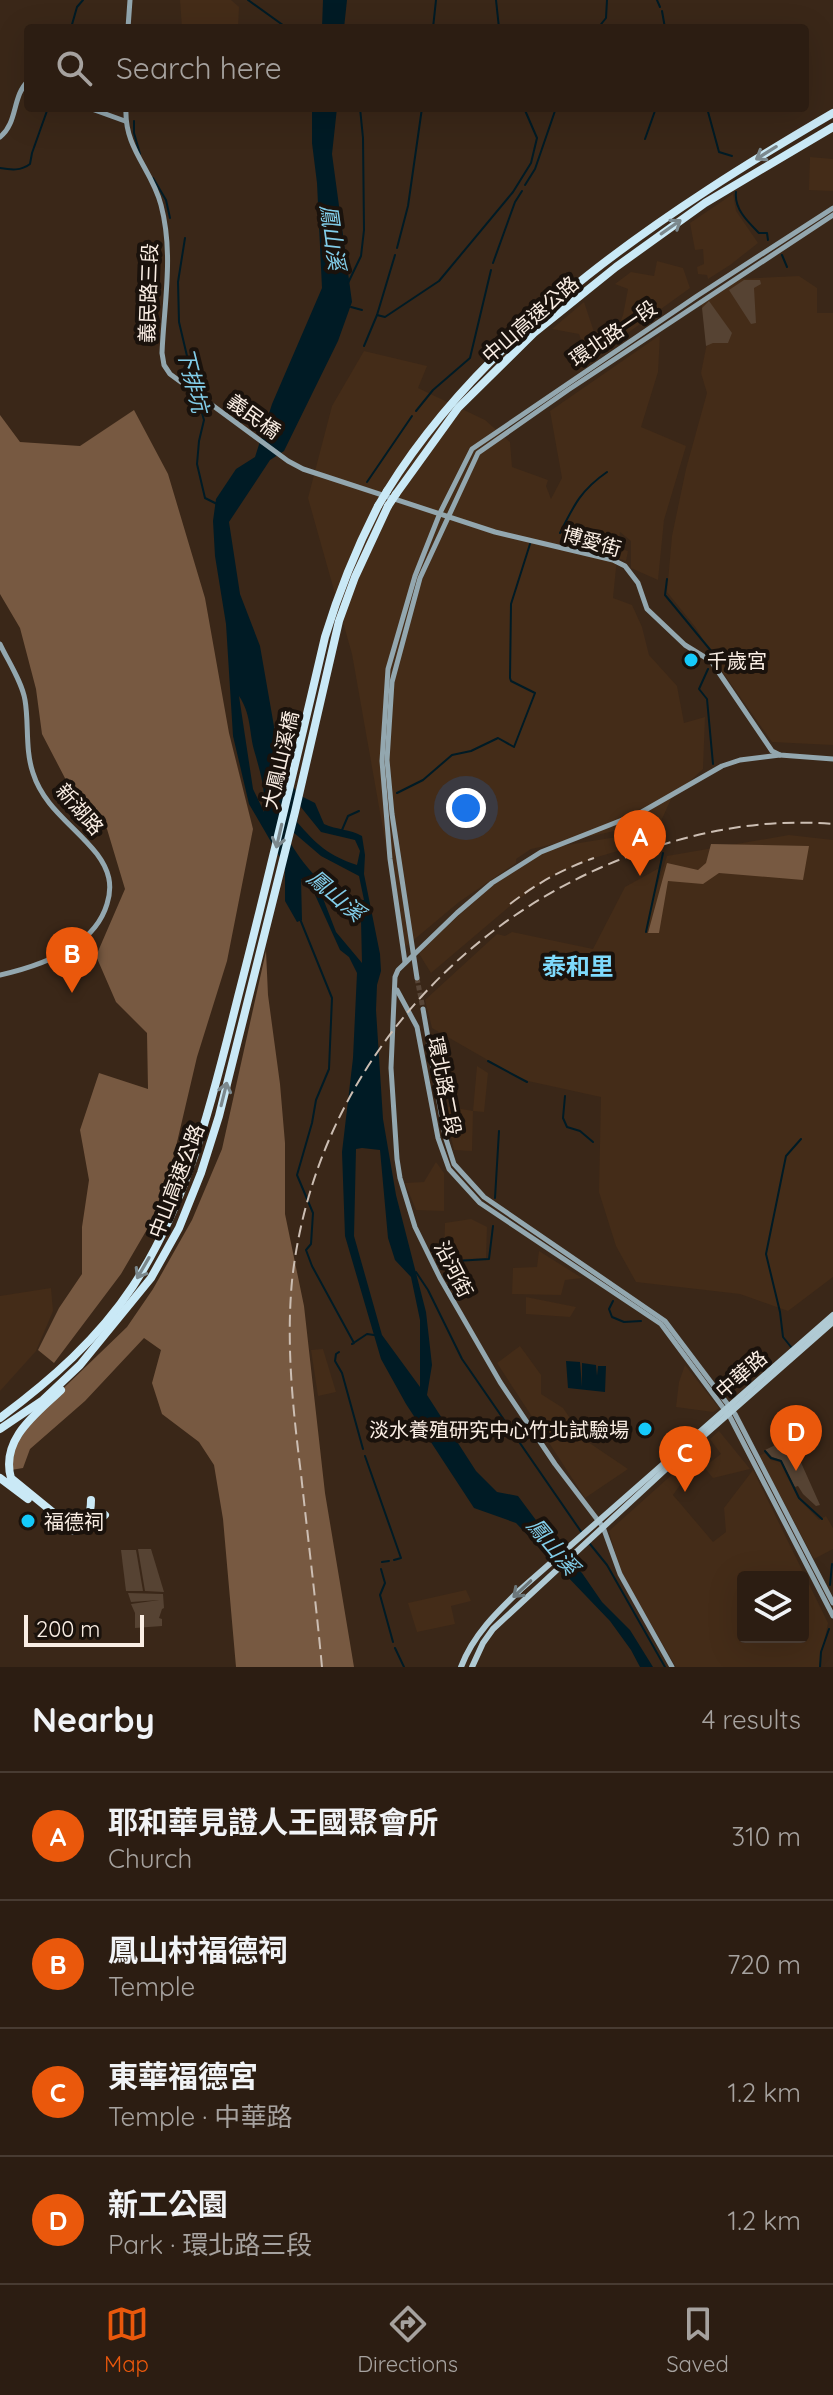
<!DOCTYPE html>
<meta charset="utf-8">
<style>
:root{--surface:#2c1d12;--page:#34261b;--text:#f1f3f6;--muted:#a6a29f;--line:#483b32;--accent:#ea580c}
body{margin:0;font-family:Quicksand,"Noto Sans TC",sans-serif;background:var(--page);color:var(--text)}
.controls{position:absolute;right:24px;bottom:24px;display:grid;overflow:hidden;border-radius:8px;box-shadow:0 8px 32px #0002}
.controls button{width:72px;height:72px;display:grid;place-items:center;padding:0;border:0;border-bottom:2px solid var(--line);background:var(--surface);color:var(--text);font:40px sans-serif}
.scale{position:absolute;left:24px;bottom:20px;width:120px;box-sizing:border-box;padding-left:8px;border:4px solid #faeee4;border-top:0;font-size:22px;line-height:28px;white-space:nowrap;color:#faeee4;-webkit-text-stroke:6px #1a120c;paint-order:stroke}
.you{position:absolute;left:466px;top:808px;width:28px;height:28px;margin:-20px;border:6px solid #fff;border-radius:50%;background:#1a73e8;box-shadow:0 0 0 12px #1a73e833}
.badge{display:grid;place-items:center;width:52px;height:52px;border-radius:50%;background:var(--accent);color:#fff;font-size:26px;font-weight:700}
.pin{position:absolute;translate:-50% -66px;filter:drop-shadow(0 2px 4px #0008)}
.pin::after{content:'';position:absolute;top:42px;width:28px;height:24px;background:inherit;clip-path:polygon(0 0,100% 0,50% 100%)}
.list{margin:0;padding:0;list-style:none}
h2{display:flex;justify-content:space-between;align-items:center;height:104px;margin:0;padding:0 32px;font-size:34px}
h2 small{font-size:26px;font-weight:400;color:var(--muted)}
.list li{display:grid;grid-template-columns:52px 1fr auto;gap:24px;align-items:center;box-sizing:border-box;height:128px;padding:0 32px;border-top:2px solid var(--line)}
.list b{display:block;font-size:30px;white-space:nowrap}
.list p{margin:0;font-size:26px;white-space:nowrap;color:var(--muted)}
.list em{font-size:26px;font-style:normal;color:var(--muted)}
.icon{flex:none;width:44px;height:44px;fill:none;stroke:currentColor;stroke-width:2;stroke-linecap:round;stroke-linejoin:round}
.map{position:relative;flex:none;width:833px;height:1667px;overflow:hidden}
.search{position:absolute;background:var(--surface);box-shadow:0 8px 32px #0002;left:24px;right:24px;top:24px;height:88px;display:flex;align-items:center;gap:20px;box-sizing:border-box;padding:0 28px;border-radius:8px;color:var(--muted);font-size:30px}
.sheet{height:616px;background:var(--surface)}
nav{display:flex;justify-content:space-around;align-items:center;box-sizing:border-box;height:112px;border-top:2px solid var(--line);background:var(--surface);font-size:22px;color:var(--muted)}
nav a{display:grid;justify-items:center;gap:4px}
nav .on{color:var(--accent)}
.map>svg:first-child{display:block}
.built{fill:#442c18;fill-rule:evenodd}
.green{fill:#564333}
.forest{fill:#775941}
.water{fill:#001b25;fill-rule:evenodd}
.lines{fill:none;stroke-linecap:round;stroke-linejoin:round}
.stream{stroke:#001b25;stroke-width:2}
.secondary-tunnel{stroke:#574537;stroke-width:5;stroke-dasharray:5 2.5;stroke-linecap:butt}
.secondary{stroke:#93a7af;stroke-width:5}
.primary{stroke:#b0cad4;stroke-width:6}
.highway{stroke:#cae9f6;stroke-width:8}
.rail{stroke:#ccbeb3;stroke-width:2;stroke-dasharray:12 6;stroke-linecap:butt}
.highway-bridge{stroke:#cae9f6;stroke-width:8}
.oneway{stroke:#7b888d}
.oneway2{stroke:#6c777a}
.poi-dot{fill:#15cafb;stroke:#1a120c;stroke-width:3}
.labels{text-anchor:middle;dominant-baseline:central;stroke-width:8;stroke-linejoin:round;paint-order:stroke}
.street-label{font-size:20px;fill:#faeee4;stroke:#1a120c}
.poi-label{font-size:20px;fill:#faeee4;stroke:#1a120c;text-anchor:start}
.water-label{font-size:22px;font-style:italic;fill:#82cde9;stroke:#1a120c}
.quarter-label{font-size:24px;font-weight:bold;fill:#7edafc;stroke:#1a120c}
</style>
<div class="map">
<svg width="833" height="1667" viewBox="0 0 833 1667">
<rect width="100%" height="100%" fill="#3a2718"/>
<!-- built -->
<g class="built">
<polygon points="180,0 231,0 239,7 238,28 182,28"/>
<polygon points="810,157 833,159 833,191 809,190"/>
<polygon points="733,194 736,211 758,243 730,265 708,279 707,275 698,274 697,267 704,264 703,249 695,250 690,223"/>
<polygon points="657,261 683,268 690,288 611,345 623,315 628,289 615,284 631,272 654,276"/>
<polygon points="799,276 817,288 817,313 833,313 833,745 772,742 719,667 696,628 667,592 672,536 686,469 707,393 701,373 707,343 705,315 700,302 738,279"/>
<polygon points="584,302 600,350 586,354 579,334 552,329"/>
<polygon points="660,335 658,372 641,427 686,446 664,520 658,580 631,568 631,541 620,532 618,548 628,551 626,561 617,558 613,598 632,605 642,627 649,655 677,686 684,723 705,717 703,769 671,799 661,821 531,849 516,859 516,863 459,902 404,948 352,654 308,498 332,406 364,351 427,366 418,388 485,420 510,442 512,467 548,480 546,486 551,499 562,478 550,411"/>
<polygon points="635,834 638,845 594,858 554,875 516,901 431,973 418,952 497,881 544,852 561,846"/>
<polygon points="789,835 833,840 833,1277 788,1311 740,1294 636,1282 616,1246 599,1192 601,1097 528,1081 514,1075 432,1028 425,1000 497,934 505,936 512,932 593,949 625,887 661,867 652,902 667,856"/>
<polygon points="477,1066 488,1073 484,1112 473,1111 472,1151 454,1150 444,1106 473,1111"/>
<polygon points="436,1162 444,1173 444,1211 416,1210 405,1183 424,1182"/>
<polygon points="471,1219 487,1227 486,1258 444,1260 445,1223"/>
<polygon points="539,1251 582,1278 565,1280 561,1295 512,1294 513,1268 537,1267"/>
<polygon points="51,1288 53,1311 36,1351 0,1391 0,1296"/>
<polygon points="526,1297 576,1307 570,1317 526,1314"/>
<polygon points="520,1346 541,1375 541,1394 563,1408 585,1440 628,1469 585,1498 497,1363"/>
<polygon points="323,1349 336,1392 318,1396 311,1350"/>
<polygon points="685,1365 719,1408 713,1412 676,1407 679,1382"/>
<polygon points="719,1431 750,1469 713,1478 704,1467 721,1454 710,1439"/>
<polygon points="765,1453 771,1460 780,1462 798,1498 819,1520 826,1516 833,1528 833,1549 814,1559 759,1456"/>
<path d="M753,1470l75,153 -9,44h-143l-55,-94 -12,-42 67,-60 4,14 -7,10 40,47 13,-10 -2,-24zM743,1577h60v60h-60z"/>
<polygon points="466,1590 471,1601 451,1606 455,1624 417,1632 408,1603"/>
</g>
<!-- green -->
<g class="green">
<polygon points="744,280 760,280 761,284 754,288 756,323 751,324 729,290"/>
<polygon points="709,301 732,333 728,343 713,343 706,346 702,308"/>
<polygon points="790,1438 820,1505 816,1506 803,1494 798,1486 795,1487 781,1460 772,1457 765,1450"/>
<polygon points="138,1549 151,1549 164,1592 145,1591"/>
<polygon points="121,1550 136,1550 143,1591 126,1591"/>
<polygon points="128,1593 163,1594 164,1608 162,1609 159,1618 162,1619 162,1626 135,1628 135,1613 131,1604 159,1600 131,1602"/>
</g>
<!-- forest -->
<g class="forest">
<polygon points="134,410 168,474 205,598 229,733 253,829 227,961 197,1057 163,1202 121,1274 54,1363 38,1350 59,1308 82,1274 82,1227 89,1180 80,1130 99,1073 148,1089 147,1033 116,1002 96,956 125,889 107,829 67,782 42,734 36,689 20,628 0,594 0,415 20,442 80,446"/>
<polygon points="711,844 809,846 803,880 719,873 703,884 668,881 659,933 648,933 667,863 698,870 706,863"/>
<polygon points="266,951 268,995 280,1084 285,1143 285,1214 304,1306 325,1493 354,1667 236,1667 223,1519 214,1465 199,1442 162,1414 152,1383 161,1350 144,1338 85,1401 30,1449 23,1468 11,1470 16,1434 127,1327 153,1289 192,1220 222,1149"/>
</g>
<!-- water -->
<g class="water">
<polygon points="323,0 347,0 344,28 322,28"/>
<path d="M312,108h25l-5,46 20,148 -14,39 -54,110 -14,9 -41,62 11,72 20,52 19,109 18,39 18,9 9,21c13,6 26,5 38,12l3,19 -1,19 16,80 1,17 -4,14 -1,25 7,109 13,76 30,117 6,53 -5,30 49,76 21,21 21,4 38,51 26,26 20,29 28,28 23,37h-13l-9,-17 -21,-29 -94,-98 -42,-15 -68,-104 -25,-45 -36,-123 -3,-84 11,-94 4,-85 -8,-16 -9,-7 -29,-64 -10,-7 1,41 -5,2 -12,-21v-35l-36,-62 -16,-68 -7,-112 -11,-68 -2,-35 3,-22 20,-30 19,-12 17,-53 50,-116 -5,-105 -5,-40zM239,696c12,18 10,34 15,54 6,21 12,40 10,62l-11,-23zM300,806l21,26 34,8 5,11 -3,14c-28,-9 -41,-21 -60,-43zM293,832l28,24 38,20 5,24c-32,0 -58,-31 -73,-56zM319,888l42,32 1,43 -26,-31zM362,1148l18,2 8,88 7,22 16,17 9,43v67l-38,-52 -28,-99 2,-87z"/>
<polygon points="566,1361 580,1362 582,1387 582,1363 596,1365 597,1376 598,1366 606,1366 605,1392 568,1388"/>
</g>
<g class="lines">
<!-- stream -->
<g class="stream">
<polyline points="248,0 287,28"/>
<polyline points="496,0 499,28"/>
<polyline points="657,0 660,7"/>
<polyline points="662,11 665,28"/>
<polyline points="71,28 77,7 83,0"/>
<polyline points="433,28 436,0"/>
<polyline points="598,28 606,18 607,0"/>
<polyline points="707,108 719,152 732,156"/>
<polyline points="134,121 134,133 140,154"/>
<polyline points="645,139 656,108"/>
<path d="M0,168c11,2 21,3 30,-4l2,-11 16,-45"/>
<polyline points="153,178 166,200 170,218"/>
<polyline points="525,185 535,169 556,108"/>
<path d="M736,192c-2,17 12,30 23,41h8l1,7"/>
<polyline points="185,238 178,282 179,322 195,390"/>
<polyline points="397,248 408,206 422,108"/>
<polyline points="782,255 787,267"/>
<polyline points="493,263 515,202 522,191"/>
<polyline points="348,283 361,256 364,230 363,138 360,108"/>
<polyline points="351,307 362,310"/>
<polyline points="377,315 385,317 439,281 513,192 531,163 537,138 524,108"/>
<polyline points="364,346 377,315 395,255"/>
<polyline points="197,396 204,420 199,441 197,464 205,498 217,504"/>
<polyline points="416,411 433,390 470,358 491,270"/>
<polyline points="367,482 412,416"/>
<path d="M560,533c14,-28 21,-43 47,-61"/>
<polyline points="667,579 665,595 712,652 707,656"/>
<polyline points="708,669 699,689 707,699 713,764"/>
<polyline points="397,793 423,780 452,755 471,751 498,738 514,747 535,693 511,681 510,678 511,604 530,544"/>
<polyline points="342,830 348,816 359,811"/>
<polyline points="300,919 332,998 329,1069 316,1100 312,1123 297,1175 313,1213 311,1244 306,1250 312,1266 354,1343 352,1344"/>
<polyline points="646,932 663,853"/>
<polyline points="488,1061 527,1082"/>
<polyline points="565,1096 563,1118 567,1127 580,1131 593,1142"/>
<polyline points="495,1198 499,1131"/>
<polyline points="439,1262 489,1259 493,1226"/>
<polyline points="416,1272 428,1290 462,1359 582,1533"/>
<polyline points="613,1301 609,1309 612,1317 624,1322 641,1321"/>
<polyline points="355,1342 367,1334 374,1335"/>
<polyline points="791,1347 783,1337 780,1312 766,1254 786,1156 801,1139"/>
<polyline points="339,1352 336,1354 335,1361 342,1373 363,1449"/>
<polyline points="765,1451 771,1458 781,1461 799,1498 822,1519"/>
<polyline points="365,1456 401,1558 394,1560"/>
<polyline points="590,1544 607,1565 665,1667"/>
<polyline points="382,1562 389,1561"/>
<polyline points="381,1569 385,1583 380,1595 393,1642"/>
<polyline points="830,1585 832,1564"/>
<polyline points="395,1648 404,1667"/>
<polyline points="820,1667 821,1652 829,1629"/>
</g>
<!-- secondary-tunnel -->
<polyline class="secondary-tunnel" points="417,978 423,1009"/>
<!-- secondary -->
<g class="secondary">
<polyline points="128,28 130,0"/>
<polyline points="89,108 125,121"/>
<path d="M126,108c-2,41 26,61 35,97 13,49 3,99 1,148l2,12 6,9 118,87 15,8 192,63 118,28 12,6 13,17 9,26 38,36 26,16 61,90 8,4 53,4"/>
<path d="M0,137c18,-14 12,-41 28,-56"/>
<path d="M0,644c8,17 22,38 25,56 4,23 0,50 8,73 11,35 42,53 64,81 12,16 16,31 10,50 -13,44 -67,62 -107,71"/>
<polyline points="405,962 390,859 382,761 388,669 415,576 440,513 472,449 697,296 833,208"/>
<polyline points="417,978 392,814 387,760 392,682 420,578 478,453 568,390 833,215"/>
<polyline points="397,990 417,1027 438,1138 449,1169 480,1203 661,1324 730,1417 833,1616"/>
<polyline points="423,1009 445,1136 454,1164 484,1197 665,1321 735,1414 833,1603"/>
<polyline points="672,1667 620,1574 603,1527 555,1464 500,1382 440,1278 415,1227 400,1178 397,1159 391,1068 395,977 398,970 457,913 492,883 541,852 640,813 722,766 740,760 780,755"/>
</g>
<!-- primary -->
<g class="primary">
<path d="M461,1667c12,-32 36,-55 60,-78l312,-274"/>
<polyline points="472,1667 483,1643 493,1629 667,1468 833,1322"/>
</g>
<!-- highway -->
<g class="highway">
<path d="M387,491c102,-165 282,-282 446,-378"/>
<polyline points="396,494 458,408 534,333 616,267 705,203 833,127"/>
<path d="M61,1390c-24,23 -61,49 -50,88l60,49c16,-3 20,-11 20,-27"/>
<path d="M0,1418c51,-38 98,-79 133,-132 57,-87 80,-190 105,-289 31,-120 59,-240 87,-360 14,-46 31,-88 53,-131"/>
<polyline points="0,1429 43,1400 80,1365 151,1278 179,1228 201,1173 219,1116 295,812 339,621 355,577 388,506"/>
<polyline points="0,1478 28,1499"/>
<polyline points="74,1531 92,1526 105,1515"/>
</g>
<!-- rail -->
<g class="rail">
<path d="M510,904c26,-20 52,-35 84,-46"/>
<path d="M322,1667c-6,-64 -14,-128 -21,-193 -8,-64 -15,-128 -9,-193 22,-204 169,-372 363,-434 59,-19 116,-28 178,-23"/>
</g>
<!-- highway-bridge -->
<g class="highway-bridge">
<polyline points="378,506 387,491"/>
<polyline points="388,506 396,494"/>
</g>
</g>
<!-- one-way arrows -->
<defs><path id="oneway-shaft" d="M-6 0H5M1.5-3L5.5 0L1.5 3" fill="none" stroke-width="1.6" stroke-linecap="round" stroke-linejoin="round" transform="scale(2)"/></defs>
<g class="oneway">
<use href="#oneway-shaft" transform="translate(766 153) rotate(148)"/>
<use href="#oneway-shaft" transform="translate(671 227) rotate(-35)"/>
<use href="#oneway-shaft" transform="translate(279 836) rotate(103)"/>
<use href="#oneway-shaft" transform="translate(224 1094) rotate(-76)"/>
<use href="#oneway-shaft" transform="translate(143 1268) rotate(120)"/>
</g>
<use class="oneway2" href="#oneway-shaft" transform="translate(522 1589) rotate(137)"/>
<!-- markers -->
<g class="poi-dot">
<circle cx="691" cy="660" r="8"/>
<circle cx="645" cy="1429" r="8"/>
<circle cx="28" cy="1521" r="8"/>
</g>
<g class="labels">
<!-- street labels -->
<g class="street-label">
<text transform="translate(148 293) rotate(-88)">義民路三段</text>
<text transform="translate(530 319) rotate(-41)">中山高速公路</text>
<text transform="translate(613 333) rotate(-34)">環北路一段</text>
<text transform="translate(254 416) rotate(36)">義民橋</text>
<text transform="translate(592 541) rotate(16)">博愛街</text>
<text transform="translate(280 760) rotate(-77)">大鳳山溪橋</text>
<text transform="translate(80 809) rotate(49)">新湖路</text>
<text transform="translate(445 1086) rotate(79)">環北路二段</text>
<text transform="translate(176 1181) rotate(-69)">中山高速公路</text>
<text transform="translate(454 1269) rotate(63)">沿河街</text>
<text transform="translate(741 1374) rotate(-41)">中華路</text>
</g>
<!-- poi labels -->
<g class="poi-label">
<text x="707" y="660">千歲宮</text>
<text x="629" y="1429" text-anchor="end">淡水養殖研究中心竹北試驗場</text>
<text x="44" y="1521">福德祠</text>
</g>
<!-- water labels -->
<g class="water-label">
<text transform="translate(333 237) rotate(82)">鳳山溪</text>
<text transform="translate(193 380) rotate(76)">下排坑</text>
<text transform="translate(336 895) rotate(40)">鳳山溪</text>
<text transform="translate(553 1546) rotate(50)">鳳山溪</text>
</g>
<!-- quarter labels -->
<g class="quarter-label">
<text x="578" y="966">泰和里</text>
</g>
</g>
</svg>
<div class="controls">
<button><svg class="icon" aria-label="layers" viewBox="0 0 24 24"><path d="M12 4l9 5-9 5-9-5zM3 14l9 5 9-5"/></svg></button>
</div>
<div class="scale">200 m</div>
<div class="you"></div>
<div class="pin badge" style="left:640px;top:876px">A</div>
<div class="pin badge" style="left:72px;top:993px">B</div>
<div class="pin badge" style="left:685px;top:1492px">C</div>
<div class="pin badge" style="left:796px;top:1471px">D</div>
<div class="search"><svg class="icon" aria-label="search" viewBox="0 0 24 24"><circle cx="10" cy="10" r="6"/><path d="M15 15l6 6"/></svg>Search here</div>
</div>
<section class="sheet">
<h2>Nearby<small>4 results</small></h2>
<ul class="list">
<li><span class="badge">A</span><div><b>耶和華見證人王國聚會所</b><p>Church</p></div><em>310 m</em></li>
<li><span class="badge">B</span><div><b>鳳山村福德祠</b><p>Temple</p></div><em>720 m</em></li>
<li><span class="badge">C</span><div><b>東華福德宮</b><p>Temple · 中華路</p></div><em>1.2 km</em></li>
<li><span class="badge">D</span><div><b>新工公園</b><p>Park · 環北路三段</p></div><em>1.2 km</em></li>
</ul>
</section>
<nav>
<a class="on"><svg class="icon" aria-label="map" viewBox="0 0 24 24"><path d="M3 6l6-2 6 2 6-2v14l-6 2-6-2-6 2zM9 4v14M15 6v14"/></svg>Map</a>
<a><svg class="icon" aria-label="directions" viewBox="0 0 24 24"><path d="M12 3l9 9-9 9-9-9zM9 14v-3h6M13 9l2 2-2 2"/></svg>Directions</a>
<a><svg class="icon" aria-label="saved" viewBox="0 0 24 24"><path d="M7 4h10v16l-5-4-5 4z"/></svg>Saved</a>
</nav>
